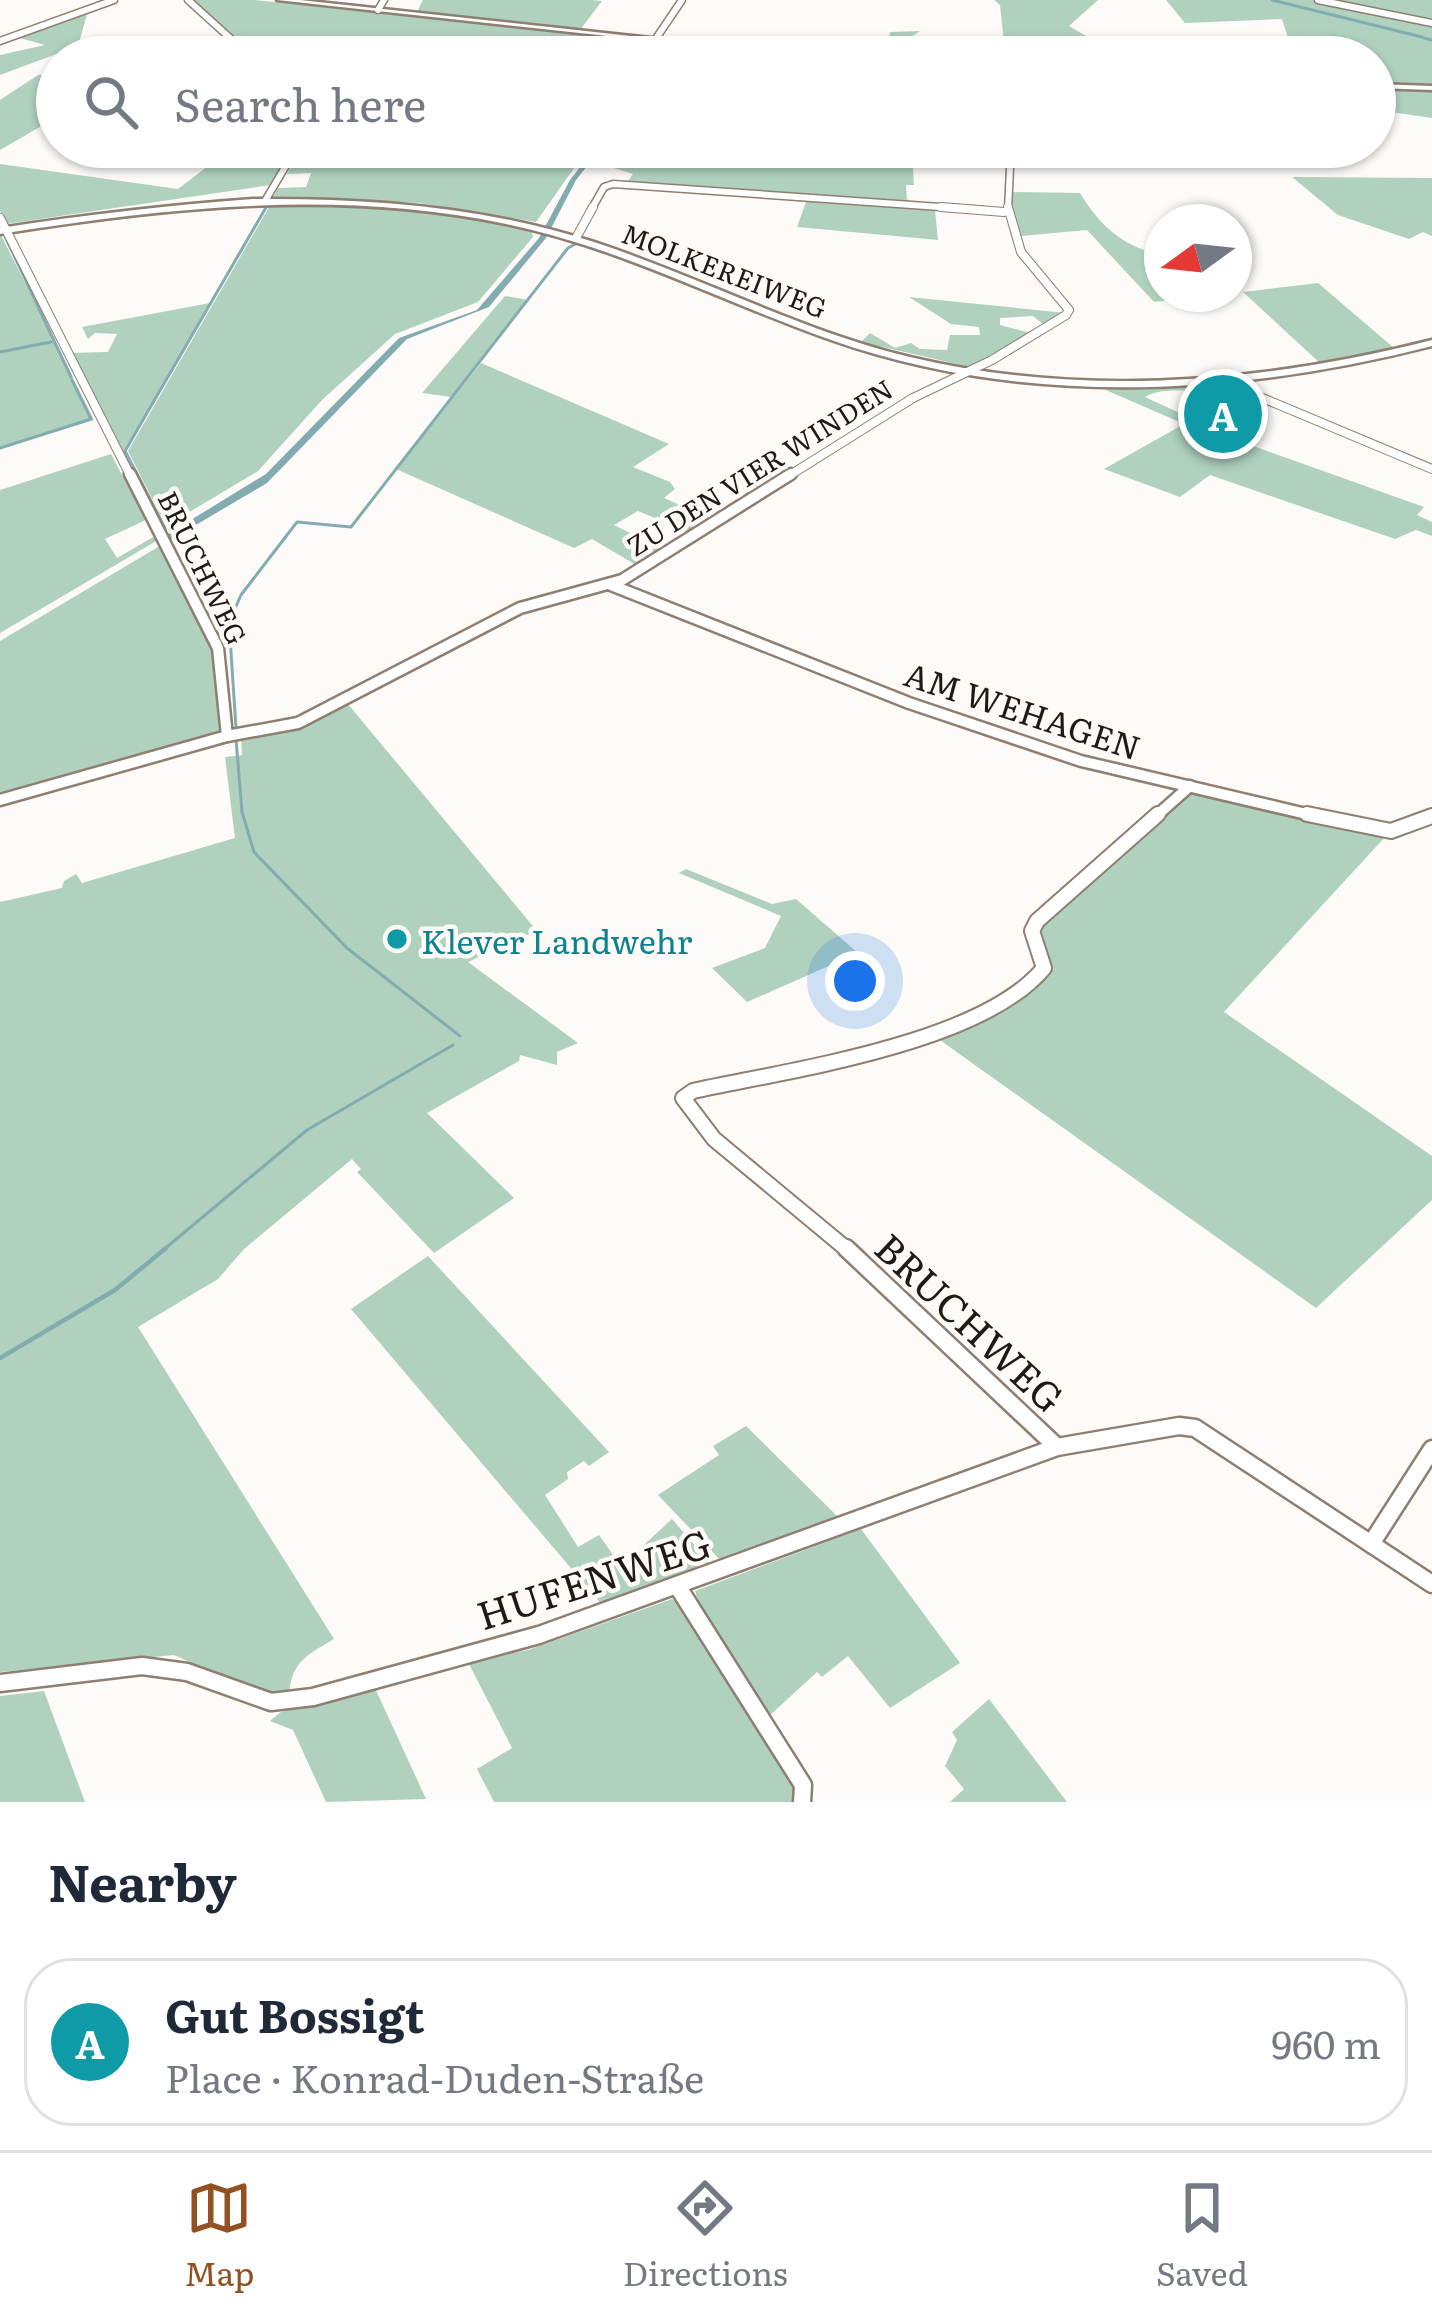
<!DOCTYPE html>
<meta charset="utf-8">
<style>
:root{--surface:#fff;--page:#f2f2f3;--text:#1f2937;--muted:#747a83;--line:#e0e1e3;--accent:#935021}
body{margin:0;font-family:Literata,serif;background:var(--page);color:var(--text)}
.compass{position:absolute;left:1144px;top:204px;width:108px;height:108px;border-radius:50%;background:var(--surface);box-shadow:0 3px 9px #0004;rotate:255deg}
.you{position:absolute;left:855px;top:981px;width:42px;height:42px;margin:-30px;border:9px solid #fff;border-radius:50%;background:#1a73e8;box-shadow:0 0 0 18px #1a73e833}
.badge{display:grid;place-items:center;width:78px;height:78px;border-radius:50%;background:var(--accent);color:#fff;font-size:39px;font-weight:700}
.pin{position:absolute;translate:-50% -50%;border:6px solid #fff;box-shadow:0 3px 12px #0006}
.list{margin:0;padding:0;list-style:none}
h2{display:flex;justify-content:space-between;align-items:center;height:156px;margin:0;padding:0 48px;font-size:51px}
h2 small{font-size:39px;font-weight:400;color:var(--muted)}
.list li{display:grid;grid-template-columns:78px 1fr auto;gap:36px;align-items:center;box-sizing:border-box;height:168px;margin:0 24px 24px;padding:0 24px;border:3px solid var(--line);border-radius:48px}
.list b{display:block;font-size:45px;white-space:nowrap}
.list p{margin:0;font-size:39px;white-space:nowrap;color:var(--muted)}
.list em{font-size:39px;font-style:normal;color:var(--muted)}
.icon{flex:none;width:66px;height:66px;fill:none;stroke:currentColor;stroke-width:2;stroke-linecap:round;stroke-linejoin:round}
.map{position:relative;flex:none;width:1432px;height:1802px;overflow:hidden}
.search{position:absolute;background:var(--surface);box-shadow:0 3px 9px #0004;left:36px;right:36px;top:36px;height:132px;display:flex;align-items:center;gap:30px;box-sizing:border-box;padding:0 42px;border-radius:66px;color:var(--muted);font-size:45px}
.sheet{height:348px;background:var(--surface)}
nav{display:flex;justify-content:space-around;align-items:center;box-sizing:border-box;height:168px;border-top:3px solid var(--line);background:var(--surface);font-size:33px;color:var(--muted)}
nav a{display:grid;justify-items:center;gap:6px}
nav .on{color:var(--accent)}
.map>svg:first-child{display:block}
.green{fill:#b0d1be}
.water{fill:#82acb0}
.lines{fill:none;stroke-linecap:round;stroke-linejoin:round}
.stream-far1{stroke:#82acb0;stroke-width:3}
.stream{stroke:#82acb0;stroke-width:4.5}
.minor-far4-casing{stroke:#8e7f72;stroke-width:9}
.minor-far3-casing{stroke:#8e7f72;stroke-width:10}
.minor-far2-casing{stroke:#8e7f72;stroke-width:15}
.minor-far1-casing{stroke:#8e7f72;stroke-width:18}
.minor-casing{stroke:#8e7f72;stroke-width:21}
.major-casing{stroke:#8e7f72;stroke-width:5}
.minor-far4{stroke:#fff;stroke-width:6}
.minor-far3{stroke:#fff;stroke-width:8}
.minor-far2{stroke:#fff;stroke-width:10}
.minor-far1{stroke:#fff;stroke-width:14}
.minor{stroke:#fff;stroke-width:16}
.major{fill:#fff;fill-rule:evenodd}
.culture-dot{fill:#0f9aa8;stroke:#fdfaf7;stroke-width:4.5}
.labels{text-anchor:middle;dominant-baseline:central;stroke-width:9;stroke-linejoin:round;paint-order:stroke}
.far-street-label{font-size:27px;fill:#1f1a14;stroke:#fdfaf7}
.street-label{font-size:33px;fill:#1f1a14;stroke:#fdfaf7}
.culture-label{font-size:33px;fill:#0d838f;stroke:#fdfaf7;text-anchor:start}
.near-street-label{font-size:39px;fill:#1f1a14;stroke:#fdfaf7}
</style>
<div class="map">
<svg width="1432" height="1802" viewBox="0 0 1432 1802">
<rect width="100%" height="100%" fill="#fdfaf7"/>
<!-- green -->
<g class="green">
<polygon points="193,0 255,0 653,42 644,57 257,57"/>
<polygon points="423,0 592,0 602,1 580,30 417,12"/>
<polygon points="994,0 1098,0 1069,26 1122,57 887,57 890,32 920,31 905,41 923,46 1004,43 1000,5"/>
<polygon points="1166,0 1432,0 1432,86 1375,84 1375,57 1224,57 1293,54 1282,19 1185,23"/>
<polygon points="88,11 78,46 0,75 0,55 45,45 16,37"/>
<polygon points="57,74 57,117 0,150 0,100 38,75"/>
<polygon points="1375,89 1432,91 1432,118 1377,110"/>
<polygon points="233,147 294,147 271,185 6,224 0,211 0,164 178,189"/>
<polygon points="302,147 589,147 536,222 420,203 273,197 278,188 306,187 311,173 287,174"/>
<polygon points="607,147 912,149 914,185 906,185 907,199 923,209 935,210 938,240 797,227 806,202 626,184 633,174 595,162"/>
<polygon points="1292,177 1432,178 1432,236 1423,232 1409,239 1338,215"/>
<path d="M1008,192l72,1c20,33 43,54 82,62v39h60l-68,8 -67,-72 -76,7z"/>
<polygon points="272,202 416,209 531,229 533,237 478,302 395,334 322,400 258,471 166,526 128,451"/>
<polygon points="0,233 94,420 0,449"/>
<polygon points="1318,283 1394,348 1321,364 1243,292"/>
<polygon points="505,296 529,300 451,397 422,393"/>
<polygon points="909,297 1066,313 1044,325 1033,316 1000,318 1000,325 1031,333 970,367 861,342 870,333 895,348 911,343 920,349 947,350 950,335 980,335 979,327 951,324"/>
<polygon points="210,303 124,450 147,495 141,495 71,353 108,352 117,334 95,333 88,339 82,327"/>
<polygon points="481,363 669,444 633,467 670,482 675,489 664,498 712,519 689,532 638,511 614,525 663,549 636,565 592,539 574,548 396,469"/>
<path d="M1212,383l4,5c-24,7 -49,-3 -71,9l97,45 182,65 -7,8 15,7v14l-16,-6 -21,9 -185,-64 -30,22 -76,-28 80,-45 -92,-40z"/>
<polygon points="111,454 146,520 105,539 117,558 155,536 158,540 0,633 0,490"/>
<polygon points="163,544 217,657 219,735 0,796 0,641"/>
<path d="M347,703l190,228 -69,31 110,81 -21,9v13l-37,-10 -1,6 -92,52 87,85 -80,55 -77,-81 4,-3 -9,-10 -108,90 -26,30 -80,48 196,312c-27,16 -43,23 -45,56l-17,3 -98,-43 -174,17v-770l62,-14 2,-7 12,-7 6,9 153,-45 -10,-81 17,-2 -1,-17z"/>
<path d="M1191,789l195,47 -162,176 208,144v44l-116,108 -379,-270 107,-60c7,-20 -12,-36 -5,-56z"/>
<polygon points="686,869 772,904 796,899 858,953 747,1002 712,968 765,948 781,916 679,873"/>
<polygon points="428,1256 609,1452 589,1466 584,1461 567,1472 568,1479 545,1495 578,1547 599,1535 621,1566 672,1519 713,1566 603,1606 351,1309"/>
<polygon points="746,1426 840,1519 722,1562 658,1495 719,1455 713,1446"/>
<polygon points="861,1529 960,1663 890,1708 848,1656 822,1677 817,1672 767,1718 705,1623 695,1591"/>
<polygon points="672,1599 683,1605 799,1788 796,1802 494,1802 477,1769 512,1748 468,1662 528,1650"/>
<polygon points="374,1686 426,1799 326,1802 293,1730 270,1721 281,1712"/>
<polygon points="44,1691 85,1802 0,1802 0,1696"/>
<polygon points="989,1699 1067,1802 950,1802 964,1789 945,1766 957,1740 952,1732"/>
</g>
<!-- water -->
<polygon class="water" points="596,147 602,147 576,180 546,238 489,307 407,339 267,483 167,542 163,537 266,474 399,338 477,310 539,238 570,180"/>
<g class="lines">
<!-- stream-far1 -->
<g class="stream-far1">
<polyline points="1272,0 1422,37"/>
<polyline points="1424,38 1432,40"/>
<polyline points="4,234 71,377"/>
<polyline points="0,352 51,342"/>
<polyline points="0,448 91,419 72,380"/>
<polyline points="166,530 125,451 268,204"/>
<polyline points="236,728 229,622 241,595 297,522 351,527 568,248 577,243"/>
<polyline points="236,739 242,812 254,852 347,948 460,1036"/>
<polyline points="162,1251 307,1130 453,1045"/>
</g>
<!-- stream -->
<polyline class="stream" points="0,1358 115,1290 166,1248"/>
<defs>
<g id="minor-far4">
<polyline points="188,0 251,57"/>
<polyline points="1318,0 1432,23"/>
<polyline points="378,10 384,0"/>
<polyline points="655,40 682,0"/>
<polyline points="0,41 114,0"/>
<polyline points="265,201 297,147"/>
<polyline points="591,210 604,187 613,184 983,210"/>
<polyline points="1008,210 1011,147"/>
</g>
<g id="minor-far3">
<polyline points="941,207 1004,212"/>
<polyline points="0,218 131,477"/>
<polyline points="576,238 593,207"/>
<polyline points="1217,379 1432,469"/>
<polyline points="787,477 913,398 992,360 1066,315 1069,310 1021,252 1008,207"/>
</g>
<g id="minor-far2">
<polyline points="130,474 218,648 227,736"/>
<polyline points="611,585 909,703 1081,761 1319,817"/>
<polyline points="0,800 227,736 298,723 520,608 622,580 791,474"/>
<polyline points="1155,817 1190,786"/>
</g>
<g id="minor-far1">
<polyline points="1307,814 1391,831 1432,816"/>
<path d="M849,1251l-135,-112 -31,-41 10,-7c96,-21 288,-47 351,-123l-12,-37 5,-10 121,-107"/>
</g>
<g id="minor">
<polyline points="846,1248 1057,1447 1179,1426 1195,1428 1432,1584"/>
<polyline points="1371,1544 1432,1449"/>
<polyline points="678,1587 803,1785 802,1802"/>
<polyline points="0,1683 142,1666 187,1672 271,1702 313,1697 539,1635 1057,1447"/>
</g>
<g id="major">
<polygon points="277,0 300,0 825,57 800,57"/>
<polygon points="1375,84 1432,86 1432,90 1375,88"/>
<path d="M253,199c116,-1 230,7 341,43 107,35 207,89 316,115 172,41 352,26 522,-17v6c-195,50 -408,62 -601,-6 -108,-38 -212,-93 -325,-116 -168,-35 -338,-17 -506,10v-6c84,-13 168,-23 253,-29z"/>
</g>
</defs>
<!-- minor-far4 casing -->
<use href="#minor-far4" class="minor-far4-casing"/>
<!-- minor-far3 casing -->
<use href="#minor-far3" class="minor-far3-casing"/>
<!-- minor-far2 casing -->
<use href="#minor-far2" class="minor-far2-casing"/>
<!-- minor-far1 casing -->
<use href="#minor-far1" class="minor-far1-casing"/>
<!-- minor casing -->
<use href="#minor" class="minor-casing"/>
<!-- major casing -->
<use href="#major" class="major-casing"/>
<!-- minor-far4 -->
<use href="#minor-far4" class="minor-far4"/>
<!-- minor-far3 -->
<use href="#minor-far3" class="minor-far3"/>
<!-- minor-far2 -->
<use href="#minor-far2" class="minor-far2"/>
<!-- minor-far1 -->
<use href="#minor-far1" class="minor-far1"/>
<!-- minor -->
<use href="#minor" class="minor"/>
<!-- major -->
<use href="#major" class="major"/>
</g>
<!-- markers -->
<circle class="culture-dot" cx="397" cy="939" r="12"/>
<g class="labels">
<!-- far-street labels -->
<g class="far-street-label">
<text transform="translate(725 269) rotate(21)">MOLKEREIWEG</text>
<text transform="translate(759 466) rotate(-32)">ZU DEN VIER WINDEN</text>
<text transform="translate(204 567) rotate(64)">BRUCHWEG</text>
</g>
<!-- street labels -->
<g class="street-label">
<text transform="translate(1023 709) rotate(18)">AM WEHAGEN</text>
</g>
<!-- culture labels -->
<g class="culture-label">
<text x="421" y="939">Klever Landwehr</text>
</g>
<!-- near-street labels -->
<g class="near-street-label">
<text transform="translate(971 1321) rotate(43)">BRUCHWEG</text>
<text transform="translate(593 1577) rotate(-18)">HUFENWEG</text>
</g>
</g>
</svg>
<svg class="compass" viewBox="-18 -18 36 36"><path d="M0-13l5 13h-10z" fill="#e53935"/><path d="M0 13l5-13h-10z" fill="#747a83"/></svg>
<div class="you"></div>
<div class="pin badge" style="left:1223px;top:414px;background:#0f9aa8">A</div>
<div class="search"><svg class="icon" aria-label="search" viewBox="0 0 24 24"><circle cx="10" cy="10" r="6"/><path d="M15 15l6 6"/></svg>Search here</div>
</div>
<section class="sheet">
<h2>Nearby<small></small></h2>
<ul class="list">
<li><span class="badge" style="background:#0f9aa8">A</span><div><b>Gut Bossigt</b><p>Place · Konrad-Duden-Straße</p></div><em>960 m</em></li>
</ul>
</section>
<nav>
<a class="on"><svg class="icon" aria-label="map" viewBox="0 0 24 24"><path d="M3 6l6-2 6 2 6-2v14l-6 2-6-2-6 2zM9 4v14M15 6v14"/></svg>Map</a>
<a><svg class="icon" aria-label="directions" viewBox="0 0 24 24"><path d="M12 3l9 9-9 9-9-9zM9 14v-3h6M13 9l2 2-2 2"/></svg>Directions</a>
<a><svg class="icon" aria-label="saved" viewBox="0 0 24 24"><path d="M7 4h10v16l-5-4-5 4z"/></svg>Saved</a>
</nav>
